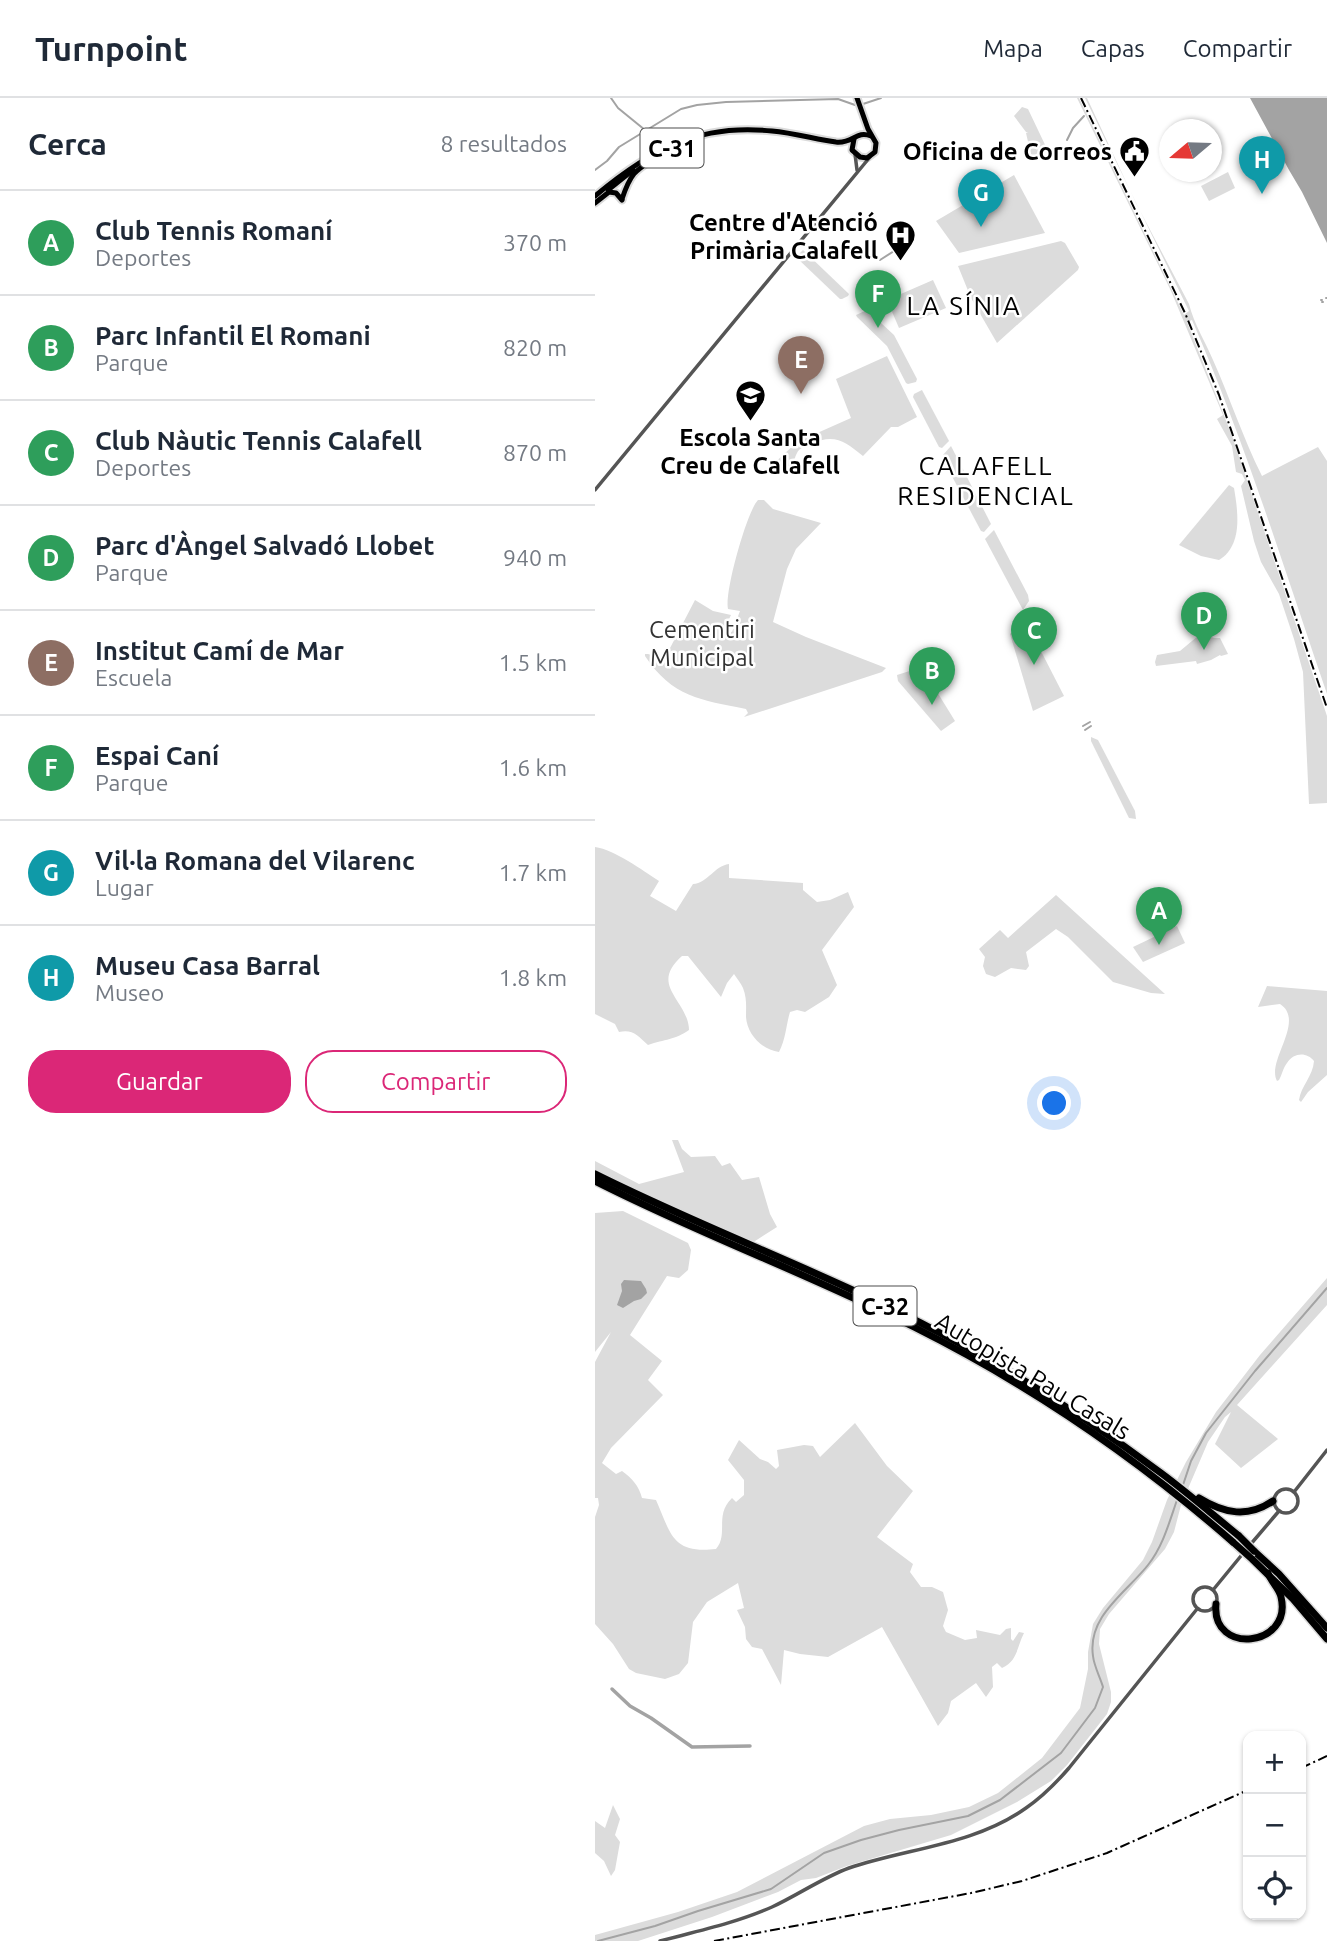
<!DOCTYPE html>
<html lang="es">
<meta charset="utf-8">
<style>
:root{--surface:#fff;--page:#f6f6f7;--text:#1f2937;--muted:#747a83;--line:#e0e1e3;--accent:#db2777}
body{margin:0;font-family:Ubuntu,sans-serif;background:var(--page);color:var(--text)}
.controls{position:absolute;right:21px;bottom:21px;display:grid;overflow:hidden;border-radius:14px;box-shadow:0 2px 5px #0004}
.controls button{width:63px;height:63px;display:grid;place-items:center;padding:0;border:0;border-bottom:2px solid var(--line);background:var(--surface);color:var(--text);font:35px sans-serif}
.compass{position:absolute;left:564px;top:21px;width:63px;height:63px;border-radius:50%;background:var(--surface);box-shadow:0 2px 5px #0004;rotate:251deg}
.you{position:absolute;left:460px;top:1006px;width:24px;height:24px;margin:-18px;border:5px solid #fff;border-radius:50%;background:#1a73e8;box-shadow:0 0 0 10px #1a73e833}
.badge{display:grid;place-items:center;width:46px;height:46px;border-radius:50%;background:var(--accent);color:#fff;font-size:23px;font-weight:700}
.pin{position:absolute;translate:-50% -58px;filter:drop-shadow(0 2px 4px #0008)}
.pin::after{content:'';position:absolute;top:37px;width:24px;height:21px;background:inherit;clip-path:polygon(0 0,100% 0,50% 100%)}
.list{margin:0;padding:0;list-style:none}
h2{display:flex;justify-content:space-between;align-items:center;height:91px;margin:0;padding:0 28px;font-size:30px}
h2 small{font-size:23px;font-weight:400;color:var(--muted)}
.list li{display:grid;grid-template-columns:46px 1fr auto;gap:21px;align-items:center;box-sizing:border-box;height:105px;padding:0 28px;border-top:2px solid var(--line)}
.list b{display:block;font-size:26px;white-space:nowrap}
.list p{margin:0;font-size:23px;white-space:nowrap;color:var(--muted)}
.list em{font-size:23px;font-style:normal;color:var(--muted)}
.actions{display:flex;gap:14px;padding:21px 28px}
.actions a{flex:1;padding:16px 0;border:2px solid var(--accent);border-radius:28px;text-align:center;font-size:24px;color:var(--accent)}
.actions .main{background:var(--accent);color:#fff}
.icon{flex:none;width:38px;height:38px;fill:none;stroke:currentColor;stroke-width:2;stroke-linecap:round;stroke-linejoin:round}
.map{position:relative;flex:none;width:732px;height:1843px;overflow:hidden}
header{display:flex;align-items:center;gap:42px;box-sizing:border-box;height:98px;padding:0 35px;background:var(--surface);border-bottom:2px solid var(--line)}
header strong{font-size:33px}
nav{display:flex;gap:38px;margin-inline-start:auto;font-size:24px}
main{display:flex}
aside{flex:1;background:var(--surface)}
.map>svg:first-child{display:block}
.green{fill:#dcdcdc}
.water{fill:#a3a3a3}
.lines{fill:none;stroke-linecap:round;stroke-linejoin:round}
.stream{stroke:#a3a3a3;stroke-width:2}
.canal{stroke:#a3a3a3;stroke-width:3.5}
.primary-casing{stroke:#dbdbdb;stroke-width:9}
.motorway-casing{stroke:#dbdbdb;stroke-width:10}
.tertiary{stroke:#555;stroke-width:3.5}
.primary{stroke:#000;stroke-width:5}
.motorway{stroke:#000;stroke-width:7}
.rail{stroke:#000;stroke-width:2;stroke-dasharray:10 3.5 2 3.5;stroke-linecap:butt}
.motorway-bridge-casing{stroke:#dbdbdb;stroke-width:10;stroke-linecap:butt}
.motorway-bridge{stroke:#000;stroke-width:7}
.labels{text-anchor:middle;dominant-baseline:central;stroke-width:5;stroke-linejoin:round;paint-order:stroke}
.shield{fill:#fff;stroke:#4c4c4c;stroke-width:2}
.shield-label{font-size:23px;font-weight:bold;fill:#000}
.poi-label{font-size:24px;font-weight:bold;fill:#000;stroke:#fff;text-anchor:end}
.park-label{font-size:24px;fill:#333;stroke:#fff}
.street-label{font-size:24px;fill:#000;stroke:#fff}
.neighbourhood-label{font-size:26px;letter-spacing:2px;fill:#000;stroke:#fff}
</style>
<header>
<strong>Turnpoint</strong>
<nav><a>Mapa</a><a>Capas</a><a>Compartir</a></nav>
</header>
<main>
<aside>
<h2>Cerca<small>8 resultados</small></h2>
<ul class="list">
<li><span class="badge" style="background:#2e9e5b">A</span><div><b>Club Tennis Romaní</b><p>Deportes</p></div><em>370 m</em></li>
<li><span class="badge" style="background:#2e9e5b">B</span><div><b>Parc Infantil El Romani</b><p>Parque</p></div><em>820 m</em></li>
<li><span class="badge" style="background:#2e9e5b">C</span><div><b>Club Nàutic Tennis Calafell</b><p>Deportes</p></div><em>870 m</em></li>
<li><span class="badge" style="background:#2e9e5b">D</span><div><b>Parc d'Àngel Salvadó Llobet</b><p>Parque</p></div><em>940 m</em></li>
<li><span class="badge" style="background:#8d6e63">E</span><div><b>Institut Camí de Mar</b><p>Escuela</p></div><em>1.5 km</em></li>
<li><span class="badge" style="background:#2e9e5b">F</span><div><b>Espai Caní</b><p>Parque</p></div><em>1.6 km</em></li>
<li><span class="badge" style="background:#0f9aa8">G</span><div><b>Vil·la Romana del Vilarenc</b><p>Lugar</p></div><em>1.7 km</em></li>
<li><span class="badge" style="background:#0f9aa8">H</span><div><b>Museu Casa Barral</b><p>Museo</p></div><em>1.8 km</em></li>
</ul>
<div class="actions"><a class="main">Guardar</a><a>Compartir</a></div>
</aside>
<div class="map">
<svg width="732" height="1843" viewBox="0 0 732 1843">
<rect width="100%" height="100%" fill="#fff"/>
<!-- green -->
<g class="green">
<path d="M482,0h2l105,217 5,-4 -104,-213h2l49,105 53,101c5,20 16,37 24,56 17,38 30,78 49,116l56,-29 9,14v233c-43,-126 -82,-252 -135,-374l-5,2 44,111 96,283v87l-18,1 -6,-132 -9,-33 -15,-45 -18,-32 -7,-21 -13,-55 4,-6 -3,-6 -6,-2 -4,-26 -15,-27 6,-4 -52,-124z"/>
<polygon points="427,9 433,11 453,53 437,61 431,35 433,34 431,34 419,18"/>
<polygon points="633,74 640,90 614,103 606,88"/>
<polygon points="419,77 450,135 364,155 341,123"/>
<polygon points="466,143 470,145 484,169 483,172 402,245 376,200 363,168"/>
<polygon points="208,152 254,196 253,198 247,201 245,201 202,160 202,158"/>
<polygon points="338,182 351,210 304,230 292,202"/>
<polygon points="272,212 299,237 322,281 321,284 313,286 311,285 292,248 262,219 261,217"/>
<path d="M292,258l30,61 -19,10h-7l-28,29c-18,-15 -29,-23 -52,-12 -5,2 -12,4 -14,9 -5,8 0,14 -7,21h-7l-14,-6 28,-26 54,-24 -15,-39z"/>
<polygon points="327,292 354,343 347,350 344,349 318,299 319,296"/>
<polygon points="356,348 396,426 389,434 386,433 350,365 348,357"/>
<path d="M634,387l5,3c4,24 9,57 -15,72l-18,-4 -22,-11z"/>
<path d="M163,402h6l9,9 48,14 -25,26 -9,20 -14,53 33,15 80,31 -4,4 -138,45 4,-4 -2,-4c-45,-9 -74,-12 -101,-53v-2h3l18,6 3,-10 26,-50 18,11 18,4 -7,14 8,3 8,-21 -12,-2c-4,-16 19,-98 30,-109z"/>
<polygon points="399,432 433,497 434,503 428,512 390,441"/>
<polygon points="430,522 469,598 438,613 415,536"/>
<polygon points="609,536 619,540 625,540 633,556 626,558 625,557 616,562 602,566 601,563 561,568 560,564 562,557 585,553 603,538"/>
<polygon points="324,570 339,589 360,623 346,633 303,583 302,577"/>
<polygon points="496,639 503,642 540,713 541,721 534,720 496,643"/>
<path d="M0,749c20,3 47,23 64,34l-9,15 26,15 17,-27c15,-1 21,-18 36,-20v14l74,5v7l14,12 13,-2 18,-8 6,15 -32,43 15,35 -8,12 -24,15 -8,-2 -7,2c-4,13 -4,27 -11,40 -17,-2 -32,-18 -33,-35 0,-10 1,-19 -3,-29 -2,-5 -6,-9 -9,-14l-7,9 -6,14 -29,-36 -4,-5h-6c-29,26 -4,39 5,63 1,3 2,7 2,11 -14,10 -24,9 -41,15 -10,-9 -15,-16 -29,-13l-4,-8 -20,-10z"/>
<polygon points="461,797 570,896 556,895 518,884 473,839 461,831 431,854 434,868 431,872 416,870 400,879 391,876 388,868 390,859 384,851 405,832 413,840"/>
<polygon points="582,828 590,845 548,864 538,849"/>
<path d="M672,888l60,5v84l-19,17 -7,10 -2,-2c2,-14 14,-24 15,-39 -7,-9 -20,-9 -27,2 -4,5 -5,12 -8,17l-2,1c-11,-20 29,-60 3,-77l-22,3z"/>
<polygon points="77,1042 83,1042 87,1051 96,1059 120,1058 127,1068 135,1065 147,1082 164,1079 175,1116 182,1129 157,1145 41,1093 0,1072 0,1063 44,1086 89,1074"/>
<path d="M28,1113l65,32 3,7 -3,20 -9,8 -12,-2 -37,59 32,26 -14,19 15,15 -52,53 -9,15 14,11 6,-3c10,7 17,15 20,27l14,2c15,34 16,54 60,49 13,-15 -2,-34 16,-51l4,4 8,-7v-15l-16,-20 11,-20 21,19 8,3 8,7 3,-3 -2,-16 27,-5 9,1 7,11 35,-34 32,43 26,25 -36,46 36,27 -3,8 11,15h11l11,5 5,18 -5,16 3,6 19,8 12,-2 -1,-8 24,5 6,-6 5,-1v11l2,2 6,-9 5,1c-7,13 -6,28 -22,35l-5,-5 -5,4 1,20 -7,10 -10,-14 -25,18 -3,12 -10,13 -56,-99 -54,30 -28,-3 -16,-4 -3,35 -19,-36 -10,-2 -6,-8 -1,-12 -8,-17 7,-2 -6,-25 -31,19 -14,20 -5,41 -9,11 -14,5 -29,-6 -7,-4 -16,-25 -18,-20v-107l4,-12 -1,-7h-3v-136l16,-30 -16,20v-139z"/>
<polygon points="732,1180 732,1207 642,1307 683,1341 646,1370 620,1346 636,1314 630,1319 613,1344 586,1407 579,1434 570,1451 514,1516 505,1531 504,1546 516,1594 516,1604 512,1616 472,1667 456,1683 422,1704 356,1737 252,1768 221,1780 206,1782 183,1794 117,1819 43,1843 0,1843 0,1837 83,1814 142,1794 269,1728 295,1721 336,1717 374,1709 403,1695 447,1660 485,1610 493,1571 493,1554 498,1526 508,1510 548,1462 557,1444 572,1402 591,1364 621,1314 638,1292 665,1257"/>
<polygon points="18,1707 25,1721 20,1737 25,1744 20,1772 16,1778 9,1763 0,1755 0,1723 10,1730"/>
</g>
<!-- water -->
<g class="water">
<polygon points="655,0 732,0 732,145 707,94 694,72"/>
<polygon points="29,1182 46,1183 51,1191 52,1195 46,1201 39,1203 28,1210 22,1207 27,1193 26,1186"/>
</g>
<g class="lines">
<!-- stream -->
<g class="stream">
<polyline points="16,0 23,10 50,32"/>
<polyline points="268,6 286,0"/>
<polyline points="472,42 478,30 489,18"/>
<polyline points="0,72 12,63 24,49 86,11 102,7 131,4 243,1 260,7"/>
<polyline points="285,162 310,146"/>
<polyline points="731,200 732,200"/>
<polyline points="726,202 727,202"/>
<polyline points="727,204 728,204"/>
<polyline points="488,628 495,624"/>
<polyline points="490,632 496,628"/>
<polyline points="588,1387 596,1363 611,1335 660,1273 732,1190"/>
<path d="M3,1843l57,-15 43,-15 73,-22 53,-36 37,-13 38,-10 69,-14 32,-16 61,-47 34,-45 8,-21c-3,-10 -9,-21 -10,-31 -6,-40 34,-64 55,-91 15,-19 21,-42 29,-65"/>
</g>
<!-- canal -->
<polyline class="canal" points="17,1591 35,1608 56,1620 97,1649 155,1648"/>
<defs>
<g id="primary">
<polyline points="259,41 257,52 265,59 272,60 280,54 281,45 273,31 262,0"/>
<polyline points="13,92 38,72"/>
<path d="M0,98c55,-46 103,-73 177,-65 22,2 43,8 64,11 17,2 20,-12 35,-6"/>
<path d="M27,101c10,-30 15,-29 41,-46"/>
<polyline points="0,105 14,94 21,95 27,102"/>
</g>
<g id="motorway">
<path d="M0,1076c114,57 234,100 347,160 76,40 149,87 219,139 27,20 52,42 78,63"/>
<path d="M0,1083c104,53 214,93 319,146 116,58 223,131 320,216"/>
<path d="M604,1400c26,16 49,20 74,3"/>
<polyline points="659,1453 684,1476 732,1530"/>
<polyline points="657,1461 698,1501 732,1541"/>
<path d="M621,1506c-5,52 77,43 65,-7 -2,-9 -10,-15 -13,-24"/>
</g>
</defs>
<!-- primary casing -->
<use href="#primary" class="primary-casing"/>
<!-- motorway casing -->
<use href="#motorway" class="motorway-casing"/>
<!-- tertiary -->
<g class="tertiary">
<polyline points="260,56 262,72"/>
<polyline points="0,392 275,59"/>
<circle cx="691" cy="1403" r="12"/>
<polyline points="699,1394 732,1352"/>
<polyline points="655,1447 684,1413"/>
<circle cx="610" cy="1501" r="12"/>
<polyline points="618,1492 650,1453"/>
<path d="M65,1843c38,-10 76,-18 112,-34 26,-12 50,-29 77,-39 59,-20 125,-23 177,-60 16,-11 30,-25 43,-40l128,-159"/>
</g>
<!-- primary -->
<use href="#primary" class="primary"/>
<!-- motorway -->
<use href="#motorway" class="motorway"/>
<!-- rail -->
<g class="rail">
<polyline points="486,0 590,215 624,297 732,610"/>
<polyline points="706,1670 732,1658"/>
<polyline points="119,1843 376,1795 427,1783 512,1755 653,1692"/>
</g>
<defs>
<g id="motorway-bridge">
<polyline points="644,1438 659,1453"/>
<polyline points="639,1445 657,1461"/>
</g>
</defs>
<!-- motorway-bridge casing -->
<use href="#motorway-bridge" class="motorway-bridge-casing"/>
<!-- motorway-bridge -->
<use href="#motorway-bridge" class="motorway-bridge"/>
</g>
<!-- icons -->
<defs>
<symbol id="civic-pin" viewBox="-11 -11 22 30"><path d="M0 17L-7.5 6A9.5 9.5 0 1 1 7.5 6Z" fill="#000" stroke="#fff"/><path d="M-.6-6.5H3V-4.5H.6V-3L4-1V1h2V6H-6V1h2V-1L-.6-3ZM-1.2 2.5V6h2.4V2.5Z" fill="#fff"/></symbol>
<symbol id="hospital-pin" viewBox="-11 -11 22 30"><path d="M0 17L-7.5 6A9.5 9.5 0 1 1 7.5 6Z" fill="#000" stroke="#fff"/><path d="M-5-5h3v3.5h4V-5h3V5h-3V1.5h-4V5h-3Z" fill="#fff"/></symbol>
<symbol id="school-pin" viewBox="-11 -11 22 30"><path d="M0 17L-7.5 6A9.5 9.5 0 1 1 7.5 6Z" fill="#000" stroke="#fff"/><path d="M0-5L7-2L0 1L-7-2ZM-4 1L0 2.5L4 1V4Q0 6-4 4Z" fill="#fff"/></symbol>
</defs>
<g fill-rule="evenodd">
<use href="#civic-pin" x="522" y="36" width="35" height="47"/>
<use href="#hospital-pin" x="288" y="120" width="35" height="47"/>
<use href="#school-pin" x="138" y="280" width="35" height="47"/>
</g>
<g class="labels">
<!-- shield labels -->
<g class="shield">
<rect x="45.5" y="30.5" width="63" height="39" rx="5"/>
<rect x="258.5" y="1188.5" width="63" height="39" rx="5"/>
</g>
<g class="shield-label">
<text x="77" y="50">C-31</text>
<text x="290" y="1208">C-32</text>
</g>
<!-- poi labels -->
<g class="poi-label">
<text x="517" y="53">Oficina de Correos</text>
<text x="283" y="124">Centre d'Atenció<tspan x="283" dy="28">Primària Calafell</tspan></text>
<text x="155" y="339" text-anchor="middle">Escola Santa<tspan x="155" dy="28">Creu de Calafell</tspan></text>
</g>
<!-- park labels -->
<g class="park-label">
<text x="107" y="531">Cementiri<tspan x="107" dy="28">Municipal</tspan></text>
</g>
<!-- street labels -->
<g class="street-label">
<text transform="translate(438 1278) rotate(31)">Autopista Pau Casals</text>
</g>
<!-- neighbourhood labels -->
<g class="neighbourhood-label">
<text x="369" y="207">LA SÍNIA</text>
<text x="391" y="367">CALAFELL<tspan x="391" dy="30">RESIDENCIAL</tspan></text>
</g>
</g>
</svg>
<div class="controls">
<button>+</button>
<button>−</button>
<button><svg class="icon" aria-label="locate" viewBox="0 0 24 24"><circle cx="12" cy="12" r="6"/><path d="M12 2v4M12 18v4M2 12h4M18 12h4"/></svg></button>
</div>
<svg class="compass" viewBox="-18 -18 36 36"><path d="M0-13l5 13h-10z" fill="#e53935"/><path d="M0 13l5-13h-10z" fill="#747a83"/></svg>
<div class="you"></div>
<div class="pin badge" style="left:564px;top:847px;background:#2e9e5b">A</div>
<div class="pin badge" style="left:337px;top:607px;background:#2e9e5b">B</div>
<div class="pin badge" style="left:439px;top:567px;background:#2e9e5b">C</div>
<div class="pin badge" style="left:609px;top:552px;background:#2e9e5b">D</div>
<div class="pin badge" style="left:206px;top:296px;background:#8d6e63">E</div>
<div class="pin badge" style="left:283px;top:230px;background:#2e9e5b">F</div>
<div class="pin badge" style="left:386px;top:129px;background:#0f9aa8">G</div>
<div class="pin badge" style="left:667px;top:96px;background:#0f9aa8">H</div>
</div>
</main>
